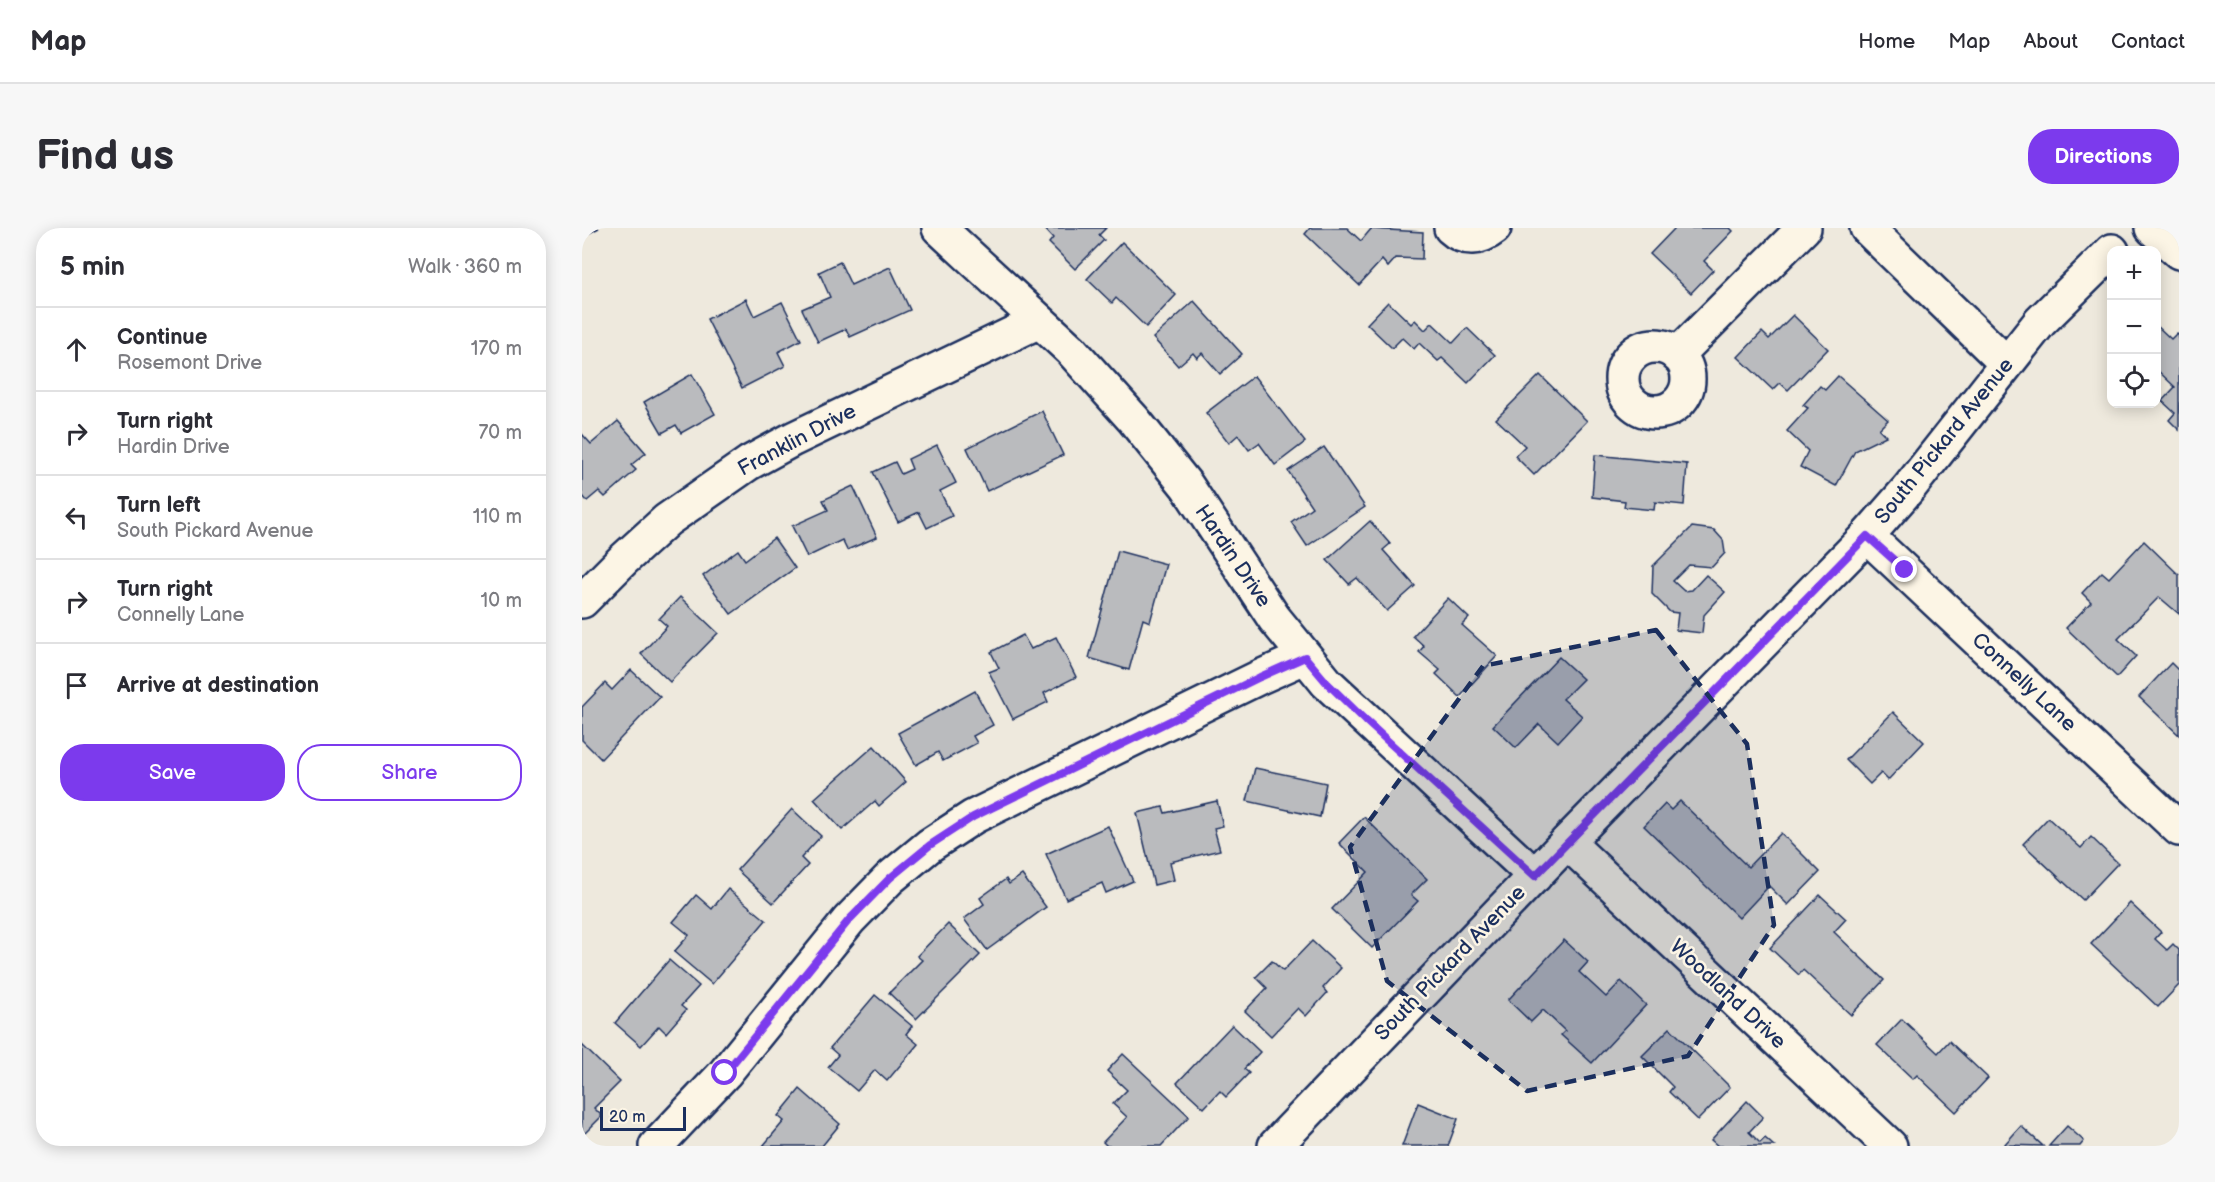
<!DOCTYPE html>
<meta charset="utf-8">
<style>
:root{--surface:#fff;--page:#f7f7f7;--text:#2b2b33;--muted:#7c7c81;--line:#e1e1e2;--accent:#7c3aed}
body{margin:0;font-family:"Balsamiq Sans",sans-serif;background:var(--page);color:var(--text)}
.controls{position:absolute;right:18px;top:18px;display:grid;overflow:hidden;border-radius:12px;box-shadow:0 3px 15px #0003}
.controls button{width:54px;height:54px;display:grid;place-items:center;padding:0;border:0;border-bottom:2px solid var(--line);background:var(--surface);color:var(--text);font:30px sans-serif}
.scale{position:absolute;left:18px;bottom:15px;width:86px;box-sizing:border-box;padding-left:6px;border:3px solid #1b2f5e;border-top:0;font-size:16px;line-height:21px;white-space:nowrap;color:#1b2f5e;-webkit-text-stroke:4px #fcf5e5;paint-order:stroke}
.stop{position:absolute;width:18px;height:18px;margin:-14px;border:4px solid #7c3aed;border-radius:50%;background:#fff}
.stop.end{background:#7c3aed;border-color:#fff;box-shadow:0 2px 6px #0008}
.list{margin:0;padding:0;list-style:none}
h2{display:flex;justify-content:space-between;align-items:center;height:78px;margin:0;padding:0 24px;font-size:26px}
h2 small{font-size:20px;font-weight:400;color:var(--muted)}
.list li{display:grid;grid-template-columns:39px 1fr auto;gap:18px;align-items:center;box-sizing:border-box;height:84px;padding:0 24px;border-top:2px solid var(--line)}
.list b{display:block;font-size:22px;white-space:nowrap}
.list p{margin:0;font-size:20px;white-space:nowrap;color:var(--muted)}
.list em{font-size:20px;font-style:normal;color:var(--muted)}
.actions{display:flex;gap:12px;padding:18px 24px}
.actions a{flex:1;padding:14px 0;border:2px solid var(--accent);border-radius:24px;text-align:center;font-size:21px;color:var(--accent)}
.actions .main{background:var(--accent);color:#fff}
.icon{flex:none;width:33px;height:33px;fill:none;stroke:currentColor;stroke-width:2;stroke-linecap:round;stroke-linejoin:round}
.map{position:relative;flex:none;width:1597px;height:918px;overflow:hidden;border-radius:24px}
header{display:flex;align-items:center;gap:36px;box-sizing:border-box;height:84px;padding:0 30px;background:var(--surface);border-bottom:2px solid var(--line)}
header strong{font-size:28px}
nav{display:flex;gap:33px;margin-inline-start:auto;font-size:21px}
.intro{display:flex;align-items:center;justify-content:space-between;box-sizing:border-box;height:144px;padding:0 36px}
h1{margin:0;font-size:42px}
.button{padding:15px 27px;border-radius:24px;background:var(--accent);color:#fff;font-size:21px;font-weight:700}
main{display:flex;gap:36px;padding:0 36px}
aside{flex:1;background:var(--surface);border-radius:24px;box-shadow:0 3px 15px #0003}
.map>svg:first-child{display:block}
.building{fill:#babbbe;stroke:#1b2f5e;stroke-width:1.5}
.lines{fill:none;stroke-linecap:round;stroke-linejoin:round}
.minor-casing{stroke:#1b2f5e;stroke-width:38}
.minor{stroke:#fcf5e5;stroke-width:33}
.route{stroke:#7c3aed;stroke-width:8}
.marked{fill:#1b2f5e;fill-opacity:0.2;stroke:#1b2f5e;stroke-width:4.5;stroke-dasharray:12 8;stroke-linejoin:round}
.labels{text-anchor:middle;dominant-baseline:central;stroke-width:5;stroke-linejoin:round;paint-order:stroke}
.street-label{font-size:21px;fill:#1b2f5e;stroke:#fcf5e5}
</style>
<header>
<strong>Map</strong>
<nav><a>Home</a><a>Map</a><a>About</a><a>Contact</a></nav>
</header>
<div class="intro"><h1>Find us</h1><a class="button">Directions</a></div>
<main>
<aside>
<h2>5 min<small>Walk · 360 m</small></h2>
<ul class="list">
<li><svg class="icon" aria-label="ahead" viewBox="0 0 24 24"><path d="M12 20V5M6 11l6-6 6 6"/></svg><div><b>Continue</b><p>Rosemont Drive</p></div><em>170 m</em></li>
<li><svg class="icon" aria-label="right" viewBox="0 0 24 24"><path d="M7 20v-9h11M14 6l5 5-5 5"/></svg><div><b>Turn right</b><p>Hardin Drive</p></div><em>70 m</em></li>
<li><svg class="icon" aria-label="left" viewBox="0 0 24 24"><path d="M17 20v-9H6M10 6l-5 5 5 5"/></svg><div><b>Turn left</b><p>South Pickard Avenue</p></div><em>110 m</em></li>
<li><svg class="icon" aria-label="right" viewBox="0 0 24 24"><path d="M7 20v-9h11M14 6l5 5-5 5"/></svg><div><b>Turn right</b><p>Connelly Lane</p></div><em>10 m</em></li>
<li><svg class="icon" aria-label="arrive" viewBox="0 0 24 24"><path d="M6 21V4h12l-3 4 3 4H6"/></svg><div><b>Arrive at destination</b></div></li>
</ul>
<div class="actions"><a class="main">Save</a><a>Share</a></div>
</aside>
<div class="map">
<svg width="1597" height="918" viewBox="0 0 1597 918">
<rect width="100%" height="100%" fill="#eee9dd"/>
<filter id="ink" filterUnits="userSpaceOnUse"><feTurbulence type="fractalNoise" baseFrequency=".0167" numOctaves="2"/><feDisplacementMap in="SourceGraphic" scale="12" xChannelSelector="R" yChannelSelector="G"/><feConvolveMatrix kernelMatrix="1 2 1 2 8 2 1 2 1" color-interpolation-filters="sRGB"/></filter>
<g filter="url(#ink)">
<!-- building -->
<g class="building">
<polygon points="2,0 17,0 5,6"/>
<polygon points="462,0 524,0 517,7 522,12 493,41 467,15 471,10"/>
<polygon points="728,0 765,0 779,13 789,1 841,4 840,31 814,30 806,39 800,32 777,57 723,6"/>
<polygon points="1093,0 1148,0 1151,3 1122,33 1131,42 1109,65 1068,26"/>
<polygon points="540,14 594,67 564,99 534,70 530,75 505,51"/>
<polygon points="258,34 269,57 308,39 328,82 268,109 264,101 236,114 220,81 248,69 237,44"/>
<polygon points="164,71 172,88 200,74 219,112 196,124 203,138 160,160 125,91"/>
<polygon points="612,73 660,126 638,146 620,125 615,130 611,125 596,138 571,110"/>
<polygon points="806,74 829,96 833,92 843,102 850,95 871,115 885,100 913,127 886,155 860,130 856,133 837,115 832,121 820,110 810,120 785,96"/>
<polygon points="1211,87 1246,121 1206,162 1198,155 1191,162 1156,129 1180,104 1187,111"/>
<polygon points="1574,97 1589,111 1595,105 1597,107 1597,202 1587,192 1593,185 1580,173 1593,159 1574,141"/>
<polygon points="110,146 133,186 99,205 94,197 80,205 62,174"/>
<polygon points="958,147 1005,193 952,247 933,228 943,218 914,191"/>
<polygon points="672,148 723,214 693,237 677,215 667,222 656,207 647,215 624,185"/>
<polygon points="1256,148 1306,192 1297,201 1304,208 1273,223 1254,258 1218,239 1226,223 1205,203 1226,180 1221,177 1238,158 1243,162"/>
<polygon points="460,183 481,227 405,263 385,220"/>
<polygon points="36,193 64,225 49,237 54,242 23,269 17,263 5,273 0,267 0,206 9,216"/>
<polygon points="355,217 374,255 358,263 370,288 345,300 337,284 316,294 291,244 313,234 319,246 330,241 326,231"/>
<polygon points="742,219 783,279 725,318 709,294 730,279 706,243"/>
<polygon points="1013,227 1105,236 1102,277 1073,274 1072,282 1042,279 1043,273 1010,269"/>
<polygon points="271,258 295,309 265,322 260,312 225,329 210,298 246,282 241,272"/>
<polygon points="788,293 808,316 801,322 833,358 805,383 775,350 767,356 745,332"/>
<polygon points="1110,299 1132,302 1141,312 1143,325 1130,339 1107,337 1091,353 1102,363 1110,362 1124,347 1143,364 1122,387 1120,405 1094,402 1096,385 1088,384 1070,366 1071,338"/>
<polygon points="192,310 213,340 149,386 121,348 156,322 163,332"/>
<polygon points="1562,313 1597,347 1597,386 1577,369 1536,411 1554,428 1535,449 1484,400 1509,374 1500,365 1520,344 1527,350"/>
<polygon points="536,323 584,336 568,394 561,391 547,442 507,430"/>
<polygon points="98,369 136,405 88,454 59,426 85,398 77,391"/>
<polygon points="866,370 887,390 880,397 915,428 878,469 854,446 858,442 837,424 842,418 831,408"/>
<polygon points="441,407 449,421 474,409 494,449 462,465 466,474 431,491 407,444 417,440 409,424"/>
<polygon points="977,429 1001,451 981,471 1000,488 976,514 957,496 934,520 911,498"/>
<polygon points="1589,435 1597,443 1597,507 1557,469"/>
<polygon points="49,442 78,469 19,531 0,512 0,479 23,455 30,462"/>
<polygon points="393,463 411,497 391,508 395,515 361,533 356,524 334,537 316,505"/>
<polygon points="1311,484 1342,514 1306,552 1299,545 1288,556 1264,532"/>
<polygon points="292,518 324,554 297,578 293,573 260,602 232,571"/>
<polygon points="673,540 744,555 738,589 665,573"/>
<polygon points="635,573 641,598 632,600 638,622 588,634 592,652 572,657 555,585 581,579 583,585"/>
<polygon points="1098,573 1166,639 1199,605 1238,644 1206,677 1187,658 1157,690 1062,598 1083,576 1089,582"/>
<polygon points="210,581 239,608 219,630 226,637 191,675 155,642"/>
<polygon points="782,589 845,651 829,667 836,673 790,720 750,681 786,644 757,615"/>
<polygon points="1466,590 1499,620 1509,609 1536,635 1501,672 1441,616"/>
<polygon points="526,598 551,653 524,665 520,655 484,671 464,626"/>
<polygon points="440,647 464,679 405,722 382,691 402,676 398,670 424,651 427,656"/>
<polygon points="146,661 184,692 130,756 92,724 107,707 91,694 114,667 130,681"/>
<polygon points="1238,667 1264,691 1252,704 1302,752 1269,787 1221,742 1217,747 1188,720"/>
<polygon points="1548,675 1579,704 1573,711 1585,722 1591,716 1597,722 1597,757 1576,779 1509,716"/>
<polygon points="366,696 398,727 334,791 307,765 340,732 335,728"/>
<polygon points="982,712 1006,734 997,744 1024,769 1039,753 1064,777 1010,835 979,807 983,803 961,782 949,794 926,772"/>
<polygon points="730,713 759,740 741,760 745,765 724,788 716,780 689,808 663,783 685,760 674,749 690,733 701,743"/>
<polygon points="87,732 117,758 99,778 104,782 84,805 77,798 59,818 33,795"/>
<polygon points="293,767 330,798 324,806 336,816 305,853 293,842 275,863 246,839 256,827 248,820"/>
<polygon points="1320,791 1356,825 1367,813 1406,850 1374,884 1335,847 1331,851 1295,817"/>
<polygon points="650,797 678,824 662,841 667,845 644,869 638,863 622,880 595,855"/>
<polygon points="1088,800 1148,859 1116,892 1087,864 1091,859 1060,828"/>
<polygon points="0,817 38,854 12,880 20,888 0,908"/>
<polygon points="541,826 607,888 579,918 525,918 521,914 545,889 531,876 545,862 525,843"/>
<polygon points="218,861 258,896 240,918 181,918 202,893 196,888"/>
<polygon points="1165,873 1181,889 1167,904 1178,915 1183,910 1192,918 1136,918 1129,912"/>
<polygon points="836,875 876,891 866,918 820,918"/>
<polygon points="1439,898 1461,918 1422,917"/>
<polygon points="1485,898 1502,913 1498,918 1467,918"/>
</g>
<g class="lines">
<defs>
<g id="minor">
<polyline points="357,0 489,122 552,192 605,258 692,390 745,455 953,648"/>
<path d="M869,0c14,13 29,11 43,0"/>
<polyline points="1285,0 1424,135"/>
<polyline points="1570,0 1597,24"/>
<circle cx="1073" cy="151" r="33"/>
<polyline points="1095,127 1222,0"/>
<polyline points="1285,308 1597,601"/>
<polyline points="0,373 41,332 85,292 167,235 211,211 457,93"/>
<polyline points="985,614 1308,918"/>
<polyline points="74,918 143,845 267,692 308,650 348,617 391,589 678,449 723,429"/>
<polyline points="693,918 985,614 1285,308 1327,260 1458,94 1530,23"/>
</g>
</defs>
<!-- minor casing -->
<use href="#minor" class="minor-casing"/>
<!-- minor -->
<use href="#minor" class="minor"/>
</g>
</g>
<g class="lines" filter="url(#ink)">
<!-- route -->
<polyline class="route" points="143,845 267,692 308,650 348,617 391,589 678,449 723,429 745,455 784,493 953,648 1285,308 1323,342"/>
</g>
<!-- marked area -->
<path class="marked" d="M1074,402l91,114 27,181 -86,131 -161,35 -140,-110 -37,-134 133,-181z"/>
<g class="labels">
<!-- street labels -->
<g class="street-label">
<text transform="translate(215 212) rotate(-28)">Franklin Drive</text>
<text transform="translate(1362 213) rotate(-51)">South Pickard Avenue</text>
<text transform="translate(651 328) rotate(56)">Hardin Drive</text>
<text transform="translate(1442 454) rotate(43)">Connelly Lane</text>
<text transform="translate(868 735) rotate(-46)">South Pickard Avenue</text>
<text transform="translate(1146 766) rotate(43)">Woodland Drive</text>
</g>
</g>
</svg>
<div class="controls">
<button>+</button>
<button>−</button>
<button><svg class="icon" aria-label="locate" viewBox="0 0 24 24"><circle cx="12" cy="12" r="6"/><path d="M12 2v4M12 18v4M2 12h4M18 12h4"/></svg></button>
</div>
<div class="scale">20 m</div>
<div class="stop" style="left:143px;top:845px"></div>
<div class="stop end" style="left:1323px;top:342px"></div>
</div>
</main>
